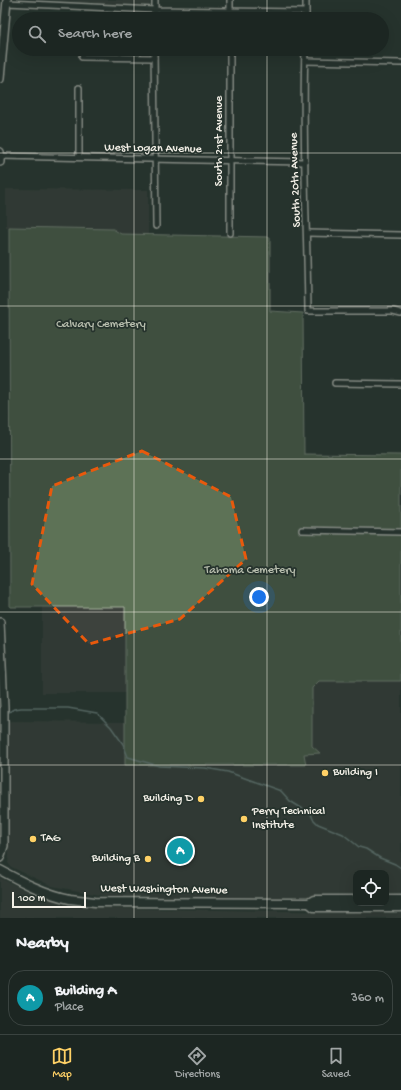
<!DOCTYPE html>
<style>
:root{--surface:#1c2622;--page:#29322f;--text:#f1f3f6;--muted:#a0a5a5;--line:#3a4340;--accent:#ffd166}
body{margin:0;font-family:"Gochi Hand",sans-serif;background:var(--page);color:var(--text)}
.controls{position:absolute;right:12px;bottom:12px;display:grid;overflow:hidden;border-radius:8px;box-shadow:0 4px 16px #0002}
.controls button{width:36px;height:36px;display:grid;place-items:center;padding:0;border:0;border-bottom:1px solid var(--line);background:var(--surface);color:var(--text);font:20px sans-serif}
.scale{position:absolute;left:12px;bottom:10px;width:74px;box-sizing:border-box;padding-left:4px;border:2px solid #f4f1e8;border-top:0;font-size:11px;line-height:14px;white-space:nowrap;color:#f4f1e8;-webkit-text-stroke:3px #26332d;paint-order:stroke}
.you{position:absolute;left:259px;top:597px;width:14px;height:14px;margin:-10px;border:3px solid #fff;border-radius:50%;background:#1a73e8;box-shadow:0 0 0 6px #1a73e833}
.badge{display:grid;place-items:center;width:26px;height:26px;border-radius:50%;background:var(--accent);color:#fff;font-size:13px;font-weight:700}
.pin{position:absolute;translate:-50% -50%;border:2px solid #fff;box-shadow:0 1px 4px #0006}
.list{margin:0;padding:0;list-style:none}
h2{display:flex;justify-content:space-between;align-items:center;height:52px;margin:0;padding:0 16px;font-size:17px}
h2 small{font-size:13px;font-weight:400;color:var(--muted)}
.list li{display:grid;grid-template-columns:26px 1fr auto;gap:12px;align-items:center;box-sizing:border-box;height:56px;margin:0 8px 8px;padding:0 8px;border:1px solid var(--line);border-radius:16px}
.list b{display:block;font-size:15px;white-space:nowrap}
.list p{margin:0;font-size:13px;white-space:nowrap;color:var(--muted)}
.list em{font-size:13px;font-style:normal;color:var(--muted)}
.icon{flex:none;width:22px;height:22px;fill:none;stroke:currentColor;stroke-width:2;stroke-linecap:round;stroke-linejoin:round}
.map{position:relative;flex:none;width:401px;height:918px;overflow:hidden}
.search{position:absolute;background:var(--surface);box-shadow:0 4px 16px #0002;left:12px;right:12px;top:12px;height:44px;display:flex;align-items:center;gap:10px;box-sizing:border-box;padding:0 14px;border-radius:22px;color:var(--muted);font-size:15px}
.sheet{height:116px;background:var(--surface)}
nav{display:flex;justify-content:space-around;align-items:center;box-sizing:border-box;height:56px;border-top:1px solid var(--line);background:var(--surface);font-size:11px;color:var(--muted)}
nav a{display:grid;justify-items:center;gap:2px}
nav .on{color:var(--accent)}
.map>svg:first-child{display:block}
.built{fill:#3c433c}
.green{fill:#5d7256;stroke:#a8b29f}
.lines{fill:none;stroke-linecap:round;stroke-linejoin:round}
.stream{stroke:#8ca19e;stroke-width:1.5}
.street-casing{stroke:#f4f1e8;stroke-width:8}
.secondary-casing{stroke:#f4f1e8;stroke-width:10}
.primary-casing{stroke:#f4f1e8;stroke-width:11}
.street{stroke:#26332d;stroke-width:5}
.secondary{stroke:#26332d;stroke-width:7}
.primary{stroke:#26332d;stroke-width:8}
.marked{fill:none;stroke:#e8590c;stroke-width:3;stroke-dasharray:8 5;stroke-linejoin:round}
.grid{fill:none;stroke:#f4f1e8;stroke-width:1;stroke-opacity:0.55}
.poi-dot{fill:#ffd166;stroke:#26332d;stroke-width:1.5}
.labels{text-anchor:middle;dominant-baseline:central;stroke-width:3.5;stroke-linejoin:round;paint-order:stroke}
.street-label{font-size:12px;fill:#f4f1e8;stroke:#26332d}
.park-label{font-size:12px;fill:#b8beae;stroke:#26332d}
.poi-label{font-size:12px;fill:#f4f1e8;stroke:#26332d;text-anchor:start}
</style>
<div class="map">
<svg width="401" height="918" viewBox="0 0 401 918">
<rect width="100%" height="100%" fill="#26332d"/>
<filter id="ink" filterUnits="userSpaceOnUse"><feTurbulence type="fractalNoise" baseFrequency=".025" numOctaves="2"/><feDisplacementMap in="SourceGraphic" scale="8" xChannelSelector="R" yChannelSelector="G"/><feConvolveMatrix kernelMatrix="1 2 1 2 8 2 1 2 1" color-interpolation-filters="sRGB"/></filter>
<g filter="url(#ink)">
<!-- built -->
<g class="built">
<polygon points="45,0 150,0 150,6"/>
<polygon points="6,189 148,190 148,235 121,234 113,229 6,227"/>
<polygon points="42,607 126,607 125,693 42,693"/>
<polygon points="319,681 401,681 401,898 386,898 386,873 356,873 356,898 105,896 52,886 11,867 8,863 9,855 9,721 125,722 126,765 306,765 304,753 319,753 312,746 312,688"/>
<polygon points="0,878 23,889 49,898 76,905 103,908 401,913 401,918 0,918"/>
</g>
<!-- green -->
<polygon class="green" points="9,227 113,229 121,234 270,237 270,311 303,313 304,454 401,455 401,681 319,681 312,688 312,746 320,753 304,754 306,765 125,765 125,607 10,607"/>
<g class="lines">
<!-- stream -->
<polyline class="stream" points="9,712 14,709 21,708 68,708 97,713 111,727 123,744 128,757 159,766 205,768 228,772 281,791 290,801 311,814 313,819 318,824 343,834 359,847 366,849 380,858 395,864 401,868"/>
<defs>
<g id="street">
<polyline points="7,3 155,10 306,12"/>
<polyline points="155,19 155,0"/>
<polyline points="230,19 230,0"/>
<polyline points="306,19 306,0"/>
<polyline points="154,49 156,226"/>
<path d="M305,49c-3,87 2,175 3,262h85l8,2"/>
<polyline points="82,57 154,58"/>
<polyline points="305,61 401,63"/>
<polyline points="79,88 79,157"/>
<polyline points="0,156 305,162"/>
<polyline points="230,233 230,49"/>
<polyline points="307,233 401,235"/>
<polyline points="335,383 401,384"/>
<polyline points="302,530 401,532"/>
</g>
<g id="secondary">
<polyline points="0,79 7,0"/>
<polyline points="0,152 0,162"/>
<polyline points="0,622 4,708 4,846 0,858"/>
</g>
<g id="primary">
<path d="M0,870c22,12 45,24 70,29 8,1 17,2 25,3l214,1 5,-3h42"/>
<polyline points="386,900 401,900"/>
<polyline points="309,903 314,907 401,907"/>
</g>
</defs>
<!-- street casing -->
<use href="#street" class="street-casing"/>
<!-- secondary casing -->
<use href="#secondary" class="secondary-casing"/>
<!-- primary casing -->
<use href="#primary" class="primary-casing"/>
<!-- street -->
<use href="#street" class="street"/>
<!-- secondary -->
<use href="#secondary" class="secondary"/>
<!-- primary -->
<use href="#primary" class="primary"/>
</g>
</g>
<!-- marked area -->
<path d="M0 0H401V918H0ZM142,451l89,46 15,62 -66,60 -91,25 -57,-60 20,-98z" fill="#26332d" fill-opacity=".55" fill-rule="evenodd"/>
<path class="marked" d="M142,451l89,46 15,62 -66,60 -91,25 -57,-60 20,-98z"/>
<!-- grid -->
<path class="grid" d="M134,0v19M267,0v19M134,49v869M267,49v869M0,153h401M0,306h401M0,459h401M0,612h401M0,765h401"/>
<!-- markers -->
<g class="poi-dot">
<circle cx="325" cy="773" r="4"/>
<circle cx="201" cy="799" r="4"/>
<circle cx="244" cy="819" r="4"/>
<circle cx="33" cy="839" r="4"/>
<circle cx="148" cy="859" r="4"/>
</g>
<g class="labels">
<!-- street labels -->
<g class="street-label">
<text transform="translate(220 141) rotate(-90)">South 21st Avenue</text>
<text transform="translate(153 149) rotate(1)">West Logan Avenue</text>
<text transform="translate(296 180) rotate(-92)">South 20th Avenue</text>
<text transform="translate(164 890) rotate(1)">West Washington Avenue</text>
</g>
<!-- park labels -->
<g class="park-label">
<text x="101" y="325">Calvary Cemetery</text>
<text x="250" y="571">Tahoma Cemetery</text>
</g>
<!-- poi labels -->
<g class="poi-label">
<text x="333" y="773">Building I</text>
<text x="193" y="799" text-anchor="end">Building D</text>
<text x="252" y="812">Perry Technical<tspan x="252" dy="14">Institute</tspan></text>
<text x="41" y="839">TAG</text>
<text x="140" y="859" text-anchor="end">Building B</text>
</g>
</g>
</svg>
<div class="controls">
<button><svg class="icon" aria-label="locate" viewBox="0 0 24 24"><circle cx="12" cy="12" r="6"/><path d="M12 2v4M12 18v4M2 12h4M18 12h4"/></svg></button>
</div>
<div class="scale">100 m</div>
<div class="you"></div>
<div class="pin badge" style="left:180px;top:851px;background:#0f9aa8">A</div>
<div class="search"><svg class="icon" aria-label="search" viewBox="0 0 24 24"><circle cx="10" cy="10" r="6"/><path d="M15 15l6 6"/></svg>Search here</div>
</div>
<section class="sheet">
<h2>Nearby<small></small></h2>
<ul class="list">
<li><span class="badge" style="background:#0f9aa8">A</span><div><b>Building A</b><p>Place</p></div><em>360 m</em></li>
</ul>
</section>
<nav>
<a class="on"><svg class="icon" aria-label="map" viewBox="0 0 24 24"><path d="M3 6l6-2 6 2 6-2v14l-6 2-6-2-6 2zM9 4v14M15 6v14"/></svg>Map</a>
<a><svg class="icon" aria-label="directions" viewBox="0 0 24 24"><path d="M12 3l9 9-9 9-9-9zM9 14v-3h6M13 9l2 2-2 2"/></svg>Directions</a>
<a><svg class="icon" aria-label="saved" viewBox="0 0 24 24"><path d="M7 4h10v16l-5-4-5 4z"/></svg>Saved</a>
</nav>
